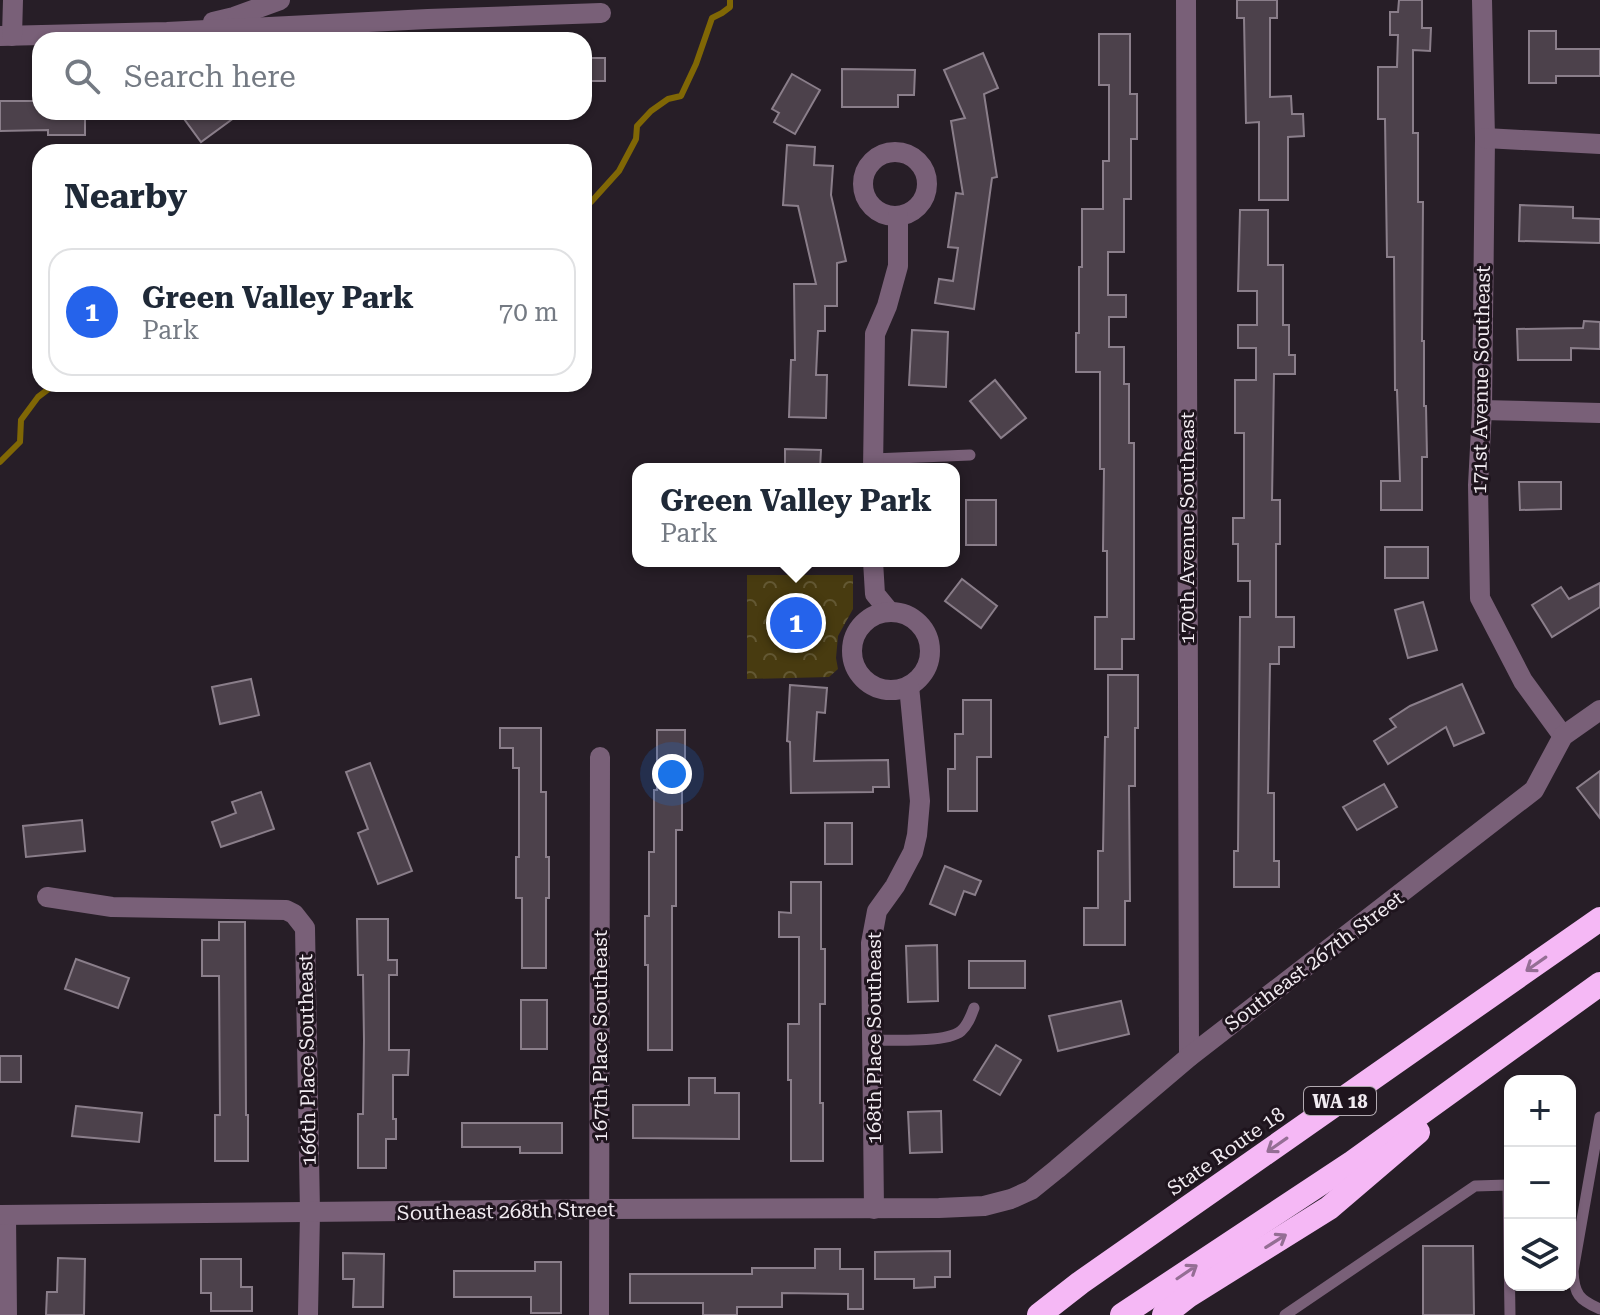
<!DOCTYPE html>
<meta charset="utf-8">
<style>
:root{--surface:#fff;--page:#f6f6f7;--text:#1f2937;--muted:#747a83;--line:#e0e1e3;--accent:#2563eb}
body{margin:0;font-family:"Roboto Serif",serif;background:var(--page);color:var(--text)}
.controls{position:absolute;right:24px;bottom:24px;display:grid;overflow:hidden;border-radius:16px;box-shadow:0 2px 6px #0004}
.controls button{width:72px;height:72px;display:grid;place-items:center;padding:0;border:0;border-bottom:2px solid var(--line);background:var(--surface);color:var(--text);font:40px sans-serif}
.you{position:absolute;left:672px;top:774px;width:28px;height:28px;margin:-20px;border:6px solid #fff;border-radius:50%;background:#1a73e8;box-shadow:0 0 0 12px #1a73e833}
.badge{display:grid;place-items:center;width:52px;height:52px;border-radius:50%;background:var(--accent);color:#fff;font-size:26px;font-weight:700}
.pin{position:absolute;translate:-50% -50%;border:4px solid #fff;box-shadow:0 2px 8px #0006}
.popup{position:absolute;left:632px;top:463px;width:328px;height:104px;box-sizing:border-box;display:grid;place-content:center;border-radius:16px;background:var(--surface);filter:drop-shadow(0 2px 6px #0005);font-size:26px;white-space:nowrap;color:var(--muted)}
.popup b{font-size:30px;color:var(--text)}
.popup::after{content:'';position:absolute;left:50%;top:100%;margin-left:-16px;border:16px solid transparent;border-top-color:var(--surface)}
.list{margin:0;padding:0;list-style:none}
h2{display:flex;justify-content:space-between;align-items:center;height:104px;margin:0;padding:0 32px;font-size:34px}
h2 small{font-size:26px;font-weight:400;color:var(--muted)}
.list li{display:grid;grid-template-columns:52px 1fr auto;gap:24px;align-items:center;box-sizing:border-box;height:128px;margin:0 16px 16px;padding:0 16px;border:2px solid var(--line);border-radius:24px}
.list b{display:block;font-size:30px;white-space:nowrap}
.list p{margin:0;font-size:26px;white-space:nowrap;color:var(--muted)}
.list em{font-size:26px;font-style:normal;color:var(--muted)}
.icon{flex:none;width:44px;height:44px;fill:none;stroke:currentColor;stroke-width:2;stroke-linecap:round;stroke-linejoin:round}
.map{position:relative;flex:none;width:1600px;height:1315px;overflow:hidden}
.search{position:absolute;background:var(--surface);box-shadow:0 2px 6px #0004;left:32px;top:32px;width:560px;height:88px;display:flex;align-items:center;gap:20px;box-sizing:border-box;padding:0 28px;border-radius:24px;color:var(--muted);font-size:30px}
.panel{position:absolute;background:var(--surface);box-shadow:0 2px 6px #0004;left:32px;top:144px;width:560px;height:248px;border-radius:24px}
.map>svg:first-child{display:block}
.forest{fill:url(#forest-crowns)}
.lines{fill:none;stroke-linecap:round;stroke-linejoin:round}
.stream{stroke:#806705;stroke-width:6}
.building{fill:#4c414b;stroke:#8a7e8a;stroke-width:2}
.service{stroke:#796078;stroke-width:11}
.minor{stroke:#796078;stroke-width:20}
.tertiary{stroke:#796078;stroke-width:20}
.motorway{stroke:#f5b8f5;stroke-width:24}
.oneway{stroke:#946e94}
.labels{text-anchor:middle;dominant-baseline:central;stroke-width:6;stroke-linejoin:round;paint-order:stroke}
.shield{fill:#1e141d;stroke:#b2aab1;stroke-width:2}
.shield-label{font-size:18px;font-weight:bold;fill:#f1ebf1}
.street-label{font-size:20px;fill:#f1ebf1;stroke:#1e141d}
</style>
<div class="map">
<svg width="1600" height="1315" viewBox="0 0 1600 1315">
<defs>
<pattern id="forest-crowns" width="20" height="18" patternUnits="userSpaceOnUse" patternTransform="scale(2)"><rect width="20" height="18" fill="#483b10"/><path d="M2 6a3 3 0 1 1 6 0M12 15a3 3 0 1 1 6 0" fill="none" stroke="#635833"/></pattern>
</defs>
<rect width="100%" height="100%" fill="#271e27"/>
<!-- forest -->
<polygon class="forest" points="747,575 853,575 853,609 838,636 836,658 838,669 829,677 747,679"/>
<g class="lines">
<!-- stream -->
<g class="stream">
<polyline points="584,203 591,202 619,171 636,139 637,126 651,111 668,99 681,96 696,64 712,18 722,13 730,7 730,0"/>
<polyline points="0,462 20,442 21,420 38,397 55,384"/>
</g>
</g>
<!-- building -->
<g class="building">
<polygon points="1237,0 1277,0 1277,18 1270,18 1270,97 1291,96 1292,114 1303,114 1304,136 1288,137 1288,200 1259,200 1259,122 1246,123 1244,18 1237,18"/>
<polygon points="1399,0 1422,0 1422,28 1431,28 1430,51 1413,50 1413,133 1418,133 1418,202 1423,202 1422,341 1424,341 1424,406 1426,406 1427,457 1422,457 1422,510 1381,510 1381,481 1400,481 1397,390 1395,390 1394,257 1387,257 1385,119 1378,119 1378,67 1397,67 1398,35 1390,35 1390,12 1398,12"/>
<polygon points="1529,31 1556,31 1556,49 1600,49 1600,76 1556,76 1556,83 1529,83"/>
<polygon points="1099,34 1130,34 1130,94 1137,94 1137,139 1131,139 1131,199 1124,199 1124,252 1108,252 1108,295 1126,295 1126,317 1109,317 1109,347 1124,347 1124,384 1129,384 1129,443 1134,443 1134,639 1122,639 1122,669 1095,669 1095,617 1107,617 1107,551 1103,551 1104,469 1100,469 1100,372 1076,372 1076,333 1079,333 1079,267 1082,267 1082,209 1103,209 1103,161 1109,161 1109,85 1099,85"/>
<polygon points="983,53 998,88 984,94 997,177 992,178 974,309 935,303 939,279 953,281 958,248 948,247 956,193 963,194 951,121 965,118 944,70"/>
<rect x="584" y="58" width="21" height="23"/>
<polygon points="842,69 915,70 914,95 898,95 898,107 842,107"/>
<polygon points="792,74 820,90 795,134 774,122 779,113 772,109"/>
<polygon points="0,101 40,101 40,112 85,112 85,135 48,135 48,130 0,131"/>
<polygon points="179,112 242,112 201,142"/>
<polygon points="787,145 815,147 814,165 833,166 831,195 846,261 837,263 837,306 825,306 825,331 818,331 816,375 827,375 826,418 789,417 791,360 795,360 794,284 816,284 798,206 783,205"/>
<polygon points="1520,205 1573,207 1573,218 1600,219 1600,243 1519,241"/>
<polygon points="1240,210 1268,210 1268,265 1283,265 1283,325 1289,325 1289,355 1295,355 1295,374 1274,374 1272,500 1280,500 1280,544 1276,544 1276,617 1294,617 1294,647 1279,647 1279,664 1270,664 1268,793 1274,793 1274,861 1279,861 1279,887 1234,887 1234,851 1238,851 1240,617 1250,617 1250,581 1238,581 1238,544 1233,544 1233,518 1244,518 1244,433 1235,433 1235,380 1256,380 1256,348 1238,348 1238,325 1257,325 1257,291 1238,291"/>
<polygon points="1584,321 1600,322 1600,349 1571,348 1571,360 1518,360 1517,329 1583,328"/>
<polygon points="912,330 948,332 946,387 909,385"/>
<polygon points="995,380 1026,418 1001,438 970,401"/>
<polygon points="785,449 821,450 820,469 785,469"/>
<polygon points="1519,482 1561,482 1561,509 1520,510"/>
<rect x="966" y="500" width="30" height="45"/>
<rect x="1385" y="547" width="43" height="31"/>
<polygon points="962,579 997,606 981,628 945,601"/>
<polygon points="1600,583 1600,607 1552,637 1532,605 1561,587 1569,599"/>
<polygon points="1423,602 1437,650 1408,658 1395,610"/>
<polygon points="1108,675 1138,675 1138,728 1135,728 1135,786 1129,786 1130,901 1125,901 1125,945 1084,945 1084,908 1098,908 1098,851 1103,851 1105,737 1108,737"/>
<polygon points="251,679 259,715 220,724 212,687"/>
<polygon points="1462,684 1484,733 1454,746 1446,727 1388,764 1374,741 1396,727 1390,719 1410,706"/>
<polygon points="790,685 827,688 825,713 817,712 814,761 888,760 889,787 873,787 873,792 791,793 790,742 787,741"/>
<polygon points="963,700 991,700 991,757 977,757 977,811 948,811 948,769 955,769 955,734 963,734"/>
<polygon points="500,728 541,728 541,792 546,792 546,857 549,857 549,898 546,898 546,968 522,968 522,898 516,898 516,857 519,857 519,768 513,768 513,748 500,748"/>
<polygon points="657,730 685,730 685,771 682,771 682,830 676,830 676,906 672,906 672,1050 648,1050 648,965 645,965 645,916 649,916 649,852 654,852 654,790 657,790"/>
<polygon points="370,763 412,871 378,884 358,833 368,829 346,772"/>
<polygon points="1600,771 1600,818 1577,788"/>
<polygon points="1384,784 1397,807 1357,830 1343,807"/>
<polygon points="261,792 274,829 221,847 212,822 236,813 232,802"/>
<polygon points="82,820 85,851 26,857 23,826"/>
<rect x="825" y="823" width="27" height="41"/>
<polygon points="945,866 981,881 975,895 964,891 955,915 930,904"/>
<polygon points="791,882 821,882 821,949 825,949 825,1004 820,1004 820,1103 823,1103 823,1161 791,1161 791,1080 788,1080 788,1024 799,1024 799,937 779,937 779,912 791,913"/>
<polygon points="357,919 388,919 388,960 397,960 397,975 389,975 389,1050 409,1050 408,1075 393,1075 393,1119 396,1119 396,1139 386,1139 386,1168 358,1168 358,1114 363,1114 364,1040 363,975 358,975"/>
<polygon points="219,922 245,922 246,1115 248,1115 248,1161 215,1161 215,1115 220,1115 219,976 202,976 202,940 219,940"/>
<polygon points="937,945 938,1001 908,1002 906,946"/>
<polygon points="76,959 129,978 118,1008 65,989"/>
<rect x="969" y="961" width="56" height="27"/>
<rect x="521" y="1000" width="26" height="49"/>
<polygon points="1121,1001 1129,1034 1058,1051 1049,1016"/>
<polygon points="996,1045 1021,1060 1000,1095 974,1080"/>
<rect x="0" y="1056" width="21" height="26"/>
<polygon points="689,1078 715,1078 715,1093 739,1093 739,1139 633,1138 633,1105 689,1105"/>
<polygon points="76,1106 142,1113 139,1142 72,1136"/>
<polygon points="941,1111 942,1152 910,1153 908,1112"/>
<polygon points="462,1123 562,1123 562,1153 520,1153 520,1147 462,1147"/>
<polygon points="1423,1246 1473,1246 1474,1315 1423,1315"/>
<polygon points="815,1249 840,1249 840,1269 863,1269 863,1309 848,1309 848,1294 782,1293 782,1307 737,1307 737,1315 703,1315 703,1303 630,1303 630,1274 752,1274 752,1268 815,1268"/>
<polygon points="950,1251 950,1277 935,1277 935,1287 914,1288 914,1279 875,1279 875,1252"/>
<polygon points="343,1253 384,1254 383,1307 353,1307 354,1279 343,1279"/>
<polygon points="58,1258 85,1259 84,1315 46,1315 47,1292 57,1292"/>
<polygon points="201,1259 241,1259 241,1287 252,1287 252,1311 211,1311 211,1293 201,1293"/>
<polygon points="535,1262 561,1262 561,1313 531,1313 531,1297 454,1297 454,1271 535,1271"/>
</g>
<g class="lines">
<!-- service -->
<g class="service">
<polyline points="873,459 970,455"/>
<path d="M872,1040c20,0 75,3 89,-9 7,-6 10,-15 13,-23"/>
<path d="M1600,1117l-27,154c1,23 6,29 27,38"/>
<polyline points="1285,1315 1475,1186 1508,1185 1510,1315"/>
</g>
<!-- minor -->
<g class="minor">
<polyline points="1186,0 1189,1057"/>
<polyline points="1482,0 1485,138 1482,410 1478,485 1480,598 1523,681 1563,736"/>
<polyline points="213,22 234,17 280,0"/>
<polyline points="0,36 167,32 428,19 601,13"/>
<polyline points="12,36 13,0"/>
<polyline points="1485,138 1600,144"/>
<circle cx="895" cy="184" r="32"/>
<polyline points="1482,410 1600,413"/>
<polyline points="873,469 875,334 887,306 898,266 898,216"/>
<polyline points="873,561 875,594 889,611"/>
<circle cx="891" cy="651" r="39"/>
<polyline points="47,897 112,907 286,910 294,914 305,928 310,1213 308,1315"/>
<polyline points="874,1209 871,943 877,911 895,886 913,852 917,835 920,801 909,686"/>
<polyline points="6,1215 7,1315"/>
<polyline points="599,1315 600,757"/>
</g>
<!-- tertiary -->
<polyline class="tertiary" points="0,1215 600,1209 939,1208 984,1206 1011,1199 1031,1190 1057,1169 1189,1057 1534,790 1563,736 1600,710"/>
<!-- motorway -->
<g class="motorway">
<polyline points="1039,1315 1080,1283 1600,919"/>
<polyline points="1122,1315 1353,1162 1600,984"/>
<polyline points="1164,1315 1188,1296 1329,1208 1418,1132"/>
</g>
</g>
<!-- one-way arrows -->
<defs><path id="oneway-shaft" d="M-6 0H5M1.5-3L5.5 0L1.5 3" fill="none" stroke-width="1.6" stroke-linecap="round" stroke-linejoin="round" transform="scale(2)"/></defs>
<g class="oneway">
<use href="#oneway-shaft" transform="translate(1536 964) rotate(145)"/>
<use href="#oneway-shaft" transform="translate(1277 1145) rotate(145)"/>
<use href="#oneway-shaft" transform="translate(1276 1241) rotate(-32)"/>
<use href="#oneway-shaft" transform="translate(1187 1272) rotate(-34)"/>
</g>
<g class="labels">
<!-- shield labels -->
<rect class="shield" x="1304" y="1087" width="72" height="28" rx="6"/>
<g class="shield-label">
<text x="1340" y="1101">WA 18</text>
</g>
<!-- street labels -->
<g class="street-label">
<text transform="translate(1481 380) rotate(-89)">171st Avenue Southeast</text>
<text transform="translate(1187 528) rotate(-90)">170th Avenue Southeast</text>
<text transform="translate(1314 961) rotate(-37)">Southeast 267th Street</text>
<text transform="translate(600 1036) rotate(-90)">167th Place Southeast</text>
<text transform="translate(874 1038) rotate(-90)">168th Place Southeast</text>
<text transform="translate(307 1060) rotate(-91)">166th Place Southeast</text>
<text transform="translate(1226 1151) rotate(-35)">State Route 18</text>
<text transform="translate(506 1211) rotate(-1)">Southeast 268th Street</text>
</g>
</g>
</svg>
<div class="controls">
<button>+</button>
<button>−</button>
<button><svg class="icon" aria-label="layers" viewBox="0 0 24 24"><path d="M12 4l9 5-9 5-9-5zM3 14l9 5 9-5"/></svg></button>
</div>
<div class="you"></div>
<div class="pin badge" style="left:796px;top:623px">1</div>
<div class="popup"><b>Green Valley Park</b>Park</div>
<div class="search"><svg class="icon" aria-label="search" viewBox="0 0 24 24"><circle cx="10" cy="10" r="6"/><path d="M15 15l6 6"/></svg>Search here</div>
<section class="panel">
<h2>Nearby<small></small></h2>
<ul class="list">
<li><span class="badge">1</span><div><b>Green Valley Park</b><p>Park</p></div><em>70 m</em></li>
</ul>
</section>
</div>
